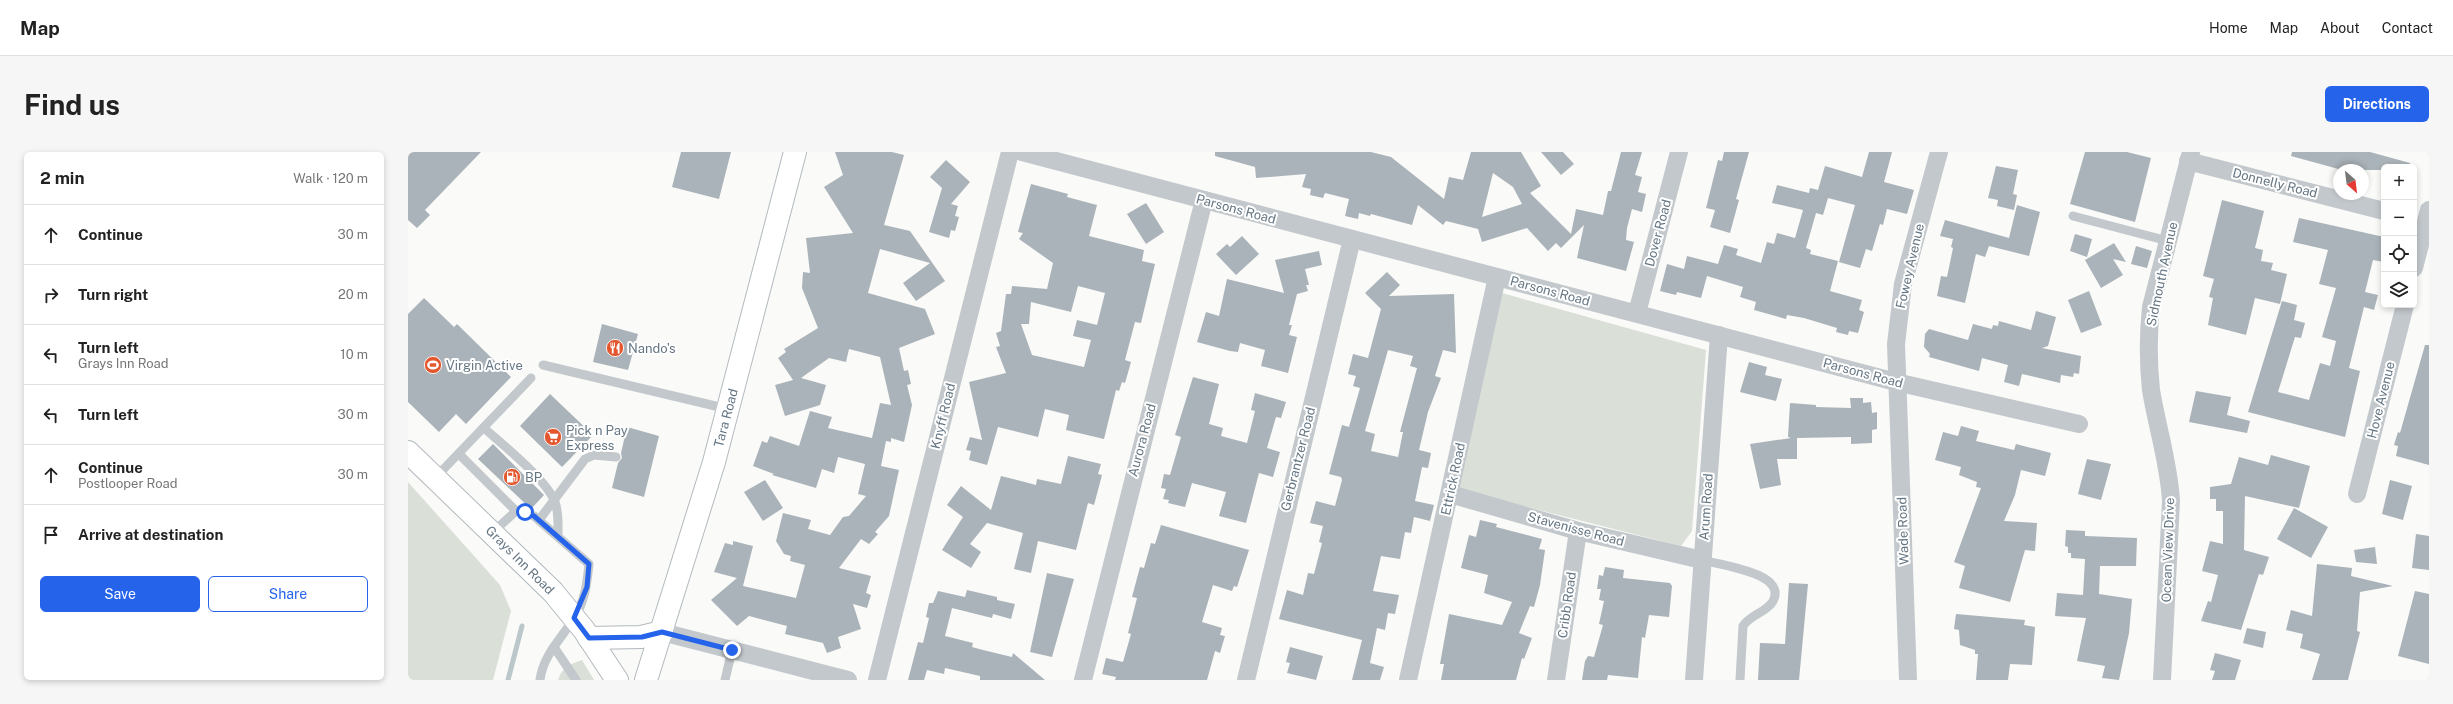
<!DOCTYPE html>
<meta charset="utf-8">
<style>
:root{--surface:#fff;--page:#f6f6f6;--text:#222;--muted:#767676;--line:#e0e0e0;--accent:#2563eb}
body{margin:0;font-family:"Public Sans",sans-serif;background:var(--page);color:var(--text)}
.controls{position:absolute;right:12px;top:12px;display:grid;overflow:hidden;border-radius:6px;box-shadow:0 2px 6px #0003}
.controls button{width:36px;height:36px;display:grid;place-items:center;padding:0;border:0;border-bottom:1px solid var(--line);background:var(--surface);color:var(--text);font:20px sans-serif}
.compass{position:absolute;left:1925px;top:12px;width:36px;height:36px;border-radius:50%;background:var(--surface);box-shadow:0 2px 6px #0003;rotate:152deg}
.stop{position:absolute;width:12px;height:12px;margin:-9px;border:3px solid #2563eb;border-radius:50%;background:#fff}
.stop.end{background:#2563eb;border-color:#fff;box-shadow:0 1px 4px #0008}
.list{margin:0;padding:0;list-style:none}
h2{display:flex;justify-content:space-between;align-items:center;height:52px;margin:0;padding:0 16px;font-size:17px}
h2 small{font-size:13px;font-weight:400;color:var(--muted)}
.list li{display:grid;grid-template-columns:26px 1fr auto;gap:12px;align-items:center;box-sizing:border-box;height:60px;padding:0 16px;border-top:1px solid var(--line)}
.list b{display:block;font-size:15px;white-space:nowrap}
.list p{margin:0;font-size:13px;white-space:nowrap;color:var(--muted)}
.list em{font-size:13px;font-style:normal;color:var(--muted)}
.actions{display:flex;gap:8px;padding:12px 16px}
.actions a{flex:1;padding:9px 0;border:1px solid var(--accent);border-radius:6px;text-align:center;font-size:14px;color:var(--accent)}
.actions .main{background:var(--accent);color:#fff}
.icon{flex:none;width:22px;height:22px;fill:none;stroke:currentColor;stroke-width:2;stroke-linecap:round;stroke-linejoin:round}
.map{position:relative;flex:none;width:2021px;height:528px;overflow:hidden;border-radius:6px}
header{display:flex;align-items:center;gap:24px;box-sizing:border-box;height:56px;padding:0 20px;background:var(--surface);border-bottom:1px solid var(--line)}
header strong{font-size:19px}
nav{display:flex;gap:22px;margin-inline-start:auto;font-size:14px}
.intro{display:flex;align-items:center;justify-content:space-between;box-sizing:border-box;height:96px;padding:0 24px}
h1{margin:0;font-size:28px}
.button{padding:10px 18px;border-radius:6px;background:var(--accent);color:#fff;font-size:14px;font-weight:700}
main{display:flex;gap:24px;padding:0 24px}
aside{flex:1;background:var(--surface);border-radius:6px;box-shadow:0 2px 6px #0003}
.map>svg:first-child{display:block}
.green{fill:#dadfd7}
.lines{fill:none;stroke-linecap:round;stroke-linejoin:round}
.stream{stroke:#bbc7cb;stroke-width:5}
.building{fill:#aab3b9;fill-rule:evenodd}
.secondary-casing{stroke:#b3babf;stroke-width:24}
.lane{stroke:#c3c8cc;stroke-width:9}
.street{stroke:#c3c8cc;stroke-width:18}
.secondary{stroke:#fff;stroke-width:22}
.route{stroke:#2563eb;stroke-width:5}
.labels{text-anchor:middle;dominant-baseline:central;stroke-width:4;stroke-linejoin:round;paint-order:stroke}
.street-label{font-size:13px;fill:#657683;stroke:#fff}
.poi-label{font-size:13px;fill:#657683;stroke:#fff;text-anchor:start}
</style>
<header>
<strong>Map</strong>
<nav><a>Home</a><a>Map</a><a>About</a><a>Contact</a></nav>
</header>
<div class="intro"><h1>Find us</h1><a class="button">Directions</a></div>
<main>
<aside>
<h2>2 min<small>Walk · 120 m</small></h2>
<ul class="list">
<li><svg class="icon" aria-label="ahead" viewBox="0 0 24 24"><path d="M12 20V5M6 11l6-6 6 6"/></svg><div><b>Continue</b></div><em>30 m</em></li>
<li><svg class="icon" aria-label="right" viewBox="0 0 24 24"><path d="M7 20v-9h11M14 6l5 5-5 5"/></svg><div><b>Turn right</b></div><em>20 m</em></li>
<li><svg class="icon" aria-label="left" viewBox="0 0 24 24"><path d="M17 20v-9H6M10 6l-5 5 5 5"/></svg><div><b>Turn left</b><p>Grays Inn Road</p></div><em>10 m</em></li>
<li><svg class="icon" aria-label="left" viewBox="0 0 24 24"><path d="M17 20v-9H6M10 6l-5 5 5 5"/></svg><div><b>Turn left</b></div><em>30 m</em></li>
<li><svg class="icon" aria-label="ahead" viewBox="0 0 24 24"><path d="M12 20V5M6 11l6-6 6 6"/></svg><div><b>Continue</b><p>Postlooper Road</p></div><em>30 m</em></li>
<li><svg class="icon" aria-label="arrive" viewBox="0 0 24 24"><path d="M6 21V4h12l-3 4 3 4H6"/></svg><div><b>Arrive at destination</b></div></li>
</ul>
<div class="actions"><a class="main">Save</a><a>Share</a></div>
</aside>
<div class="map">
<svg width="2021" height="528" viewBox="0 0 2021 528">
<rect width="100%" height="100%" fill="#fafaf8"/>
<!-- green -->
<g class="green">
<polygon points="1094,141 1298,198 1284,379 1273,394 1056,339 1051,335"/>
<polygon points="0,330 92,433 103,459 85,528 0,528"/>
<path d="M174,508l12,20h-36c4,-13 12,-16 24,-20z"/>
</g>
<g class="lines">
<!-- stream -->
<polyline class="stream" points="100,528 114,474"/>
</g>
<!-- building -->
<g class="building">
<polygon points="0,0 73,0 17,58 22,63 9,76 0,68"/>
<polygon points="273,0 323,0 311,47 264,35"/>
<polygon points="427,0 484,0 496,3 476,73 502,79 537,129 508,149 495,131 522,111 472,97 460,141 517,157 527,182 491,196 496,219 500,218 503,232 499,233 504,253 496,290 483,286 483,290 478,289 473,314 491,318 481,364 467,380 470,382 461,392 453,387 431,416 463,424 458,441 463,443 459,456 445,452 453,477 430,485 433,496 419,501 415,491 377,482 379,474 341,464 329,474 303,448 329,426 306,420 317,391 325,393 325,389 345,394 335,434 388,446 397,413 382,409 383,404 376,402 368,389 375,361 403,368 400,377 422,383 435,365 441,364 458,344 450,342 457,312 430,305 426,321 414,317 408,336 364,323 366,322 345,314 354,289 359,291 362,284 391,294 402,259 424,265 420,276 464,286 472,251 483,253 472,205 441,197 438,210 421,206 393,226 418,233 412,253 377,264 367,233 385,228 370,206 378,200 376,197 410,176 394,136 395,120 402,121 398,86 445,81 416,35 435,23"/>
<path d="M807,0h156l20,5 53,42 5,-22 14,3 8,-28h50l20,34 -11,7 41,41 5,-25 27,6 5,-24h3l10,-39h21l-7,23 7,2 -4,15 8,2 -4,18 -10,-3 -5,19 -1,12 8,2 -8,29 -49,-13 7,-33 -23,23 -5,-5 -8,8 -21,-23 -45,14 -4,-13 -32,-8 -3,4 -25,-20 -6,20 -41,-11 -1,2 -11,-3 -1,6 -13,-3 4,-17 -24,-6 -2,5 -13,-3 1,-6 -9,-2 4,-13 -50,4 -1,-11 -40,-11zM1085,21l20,14 9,17 -40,13z"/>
<polygon points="1133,0 1155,0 1166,12 1153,23"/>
<polygon points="1316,0 1341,0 1328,47 1331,48 1322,81 1302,75 1307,58 1298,56 1310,8 1314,9"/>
<polygon points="1461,0 1484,0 1476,30 1506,38 1499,62 1479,57 1475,73 1472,72 1464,99 1458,97 1452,116 1431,110 1447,53 1420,46 1415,63 1408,61 1398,96 1403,98 1402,102 1430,109 1422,139 1454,148 1451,158 1456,160 1450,181 1441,179 1440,183 1428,180 1429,176 1396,166 1379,163 1378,167 1346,158 1348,150 1332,145 1335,135 1299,124 1293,146 1269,140 1268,143 1252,139 1259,112 1276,117 1279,104 1310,112 1316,93 1330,97 1328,103 1353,111 1359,90 1366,92 1369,81 1387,86 1395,58 1364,51 1369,33 1401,41 1402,36 1410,38 1417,14 1454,25"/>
<polygon points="1677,0 1719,0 1743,6 1727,70 1662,52"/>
<polygon points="1884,0 1962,0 2002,11 2002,15 1976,15 1976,18 1934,18 1883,4"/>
<polygon points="538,8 562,30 543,52 550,54 547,64 551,65 547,79 543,78 541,86 521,80 534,36 522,25"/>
<polygon points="1588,14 1610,18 1605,42 1609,43 1606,58 1589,54 1590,48 1580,46"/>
<path d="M623,32l37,10 -1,3 30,8 -8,31 55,14 -2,11 13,3 -14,59 -6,-1 -10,38 6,2 -6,21 -3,-1 -3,9 -3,-1 -12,49 -38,-9 3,-15 -24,-6 -7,28 -40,-10 -11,38 -18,-5 2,-9 -5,-1 4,-13 12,3 -13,-58 37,-9 -10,-26 4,-1 -4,-13 5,-2 5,-37h5l1,-8 35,3 6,-26 -34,-24 4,-6 -5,-1zM670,134l27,7 -8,32 -20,-5 -4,16 18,4 -7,27 -52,-12 -11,-31h8l2,-22 40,10z"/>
<polygon points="1814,48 1856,59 1847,96 1855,98 1853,109 1865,111 1863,118 1879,122 1872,152 1847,146 1838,183 1800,173 1805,146 1801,145 1806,127 1795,124"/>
<polygon points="738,51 756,80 738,92 719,62"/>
<polygon points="1609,53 1632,60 1621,104 1581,94 1577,105 1568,102 1557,151 1529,144 1533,124 1539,125 1545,96 1543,95 1545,87 1532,84 1537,68 1601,86"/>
<polygon points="1891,66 1976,85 1976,110 1965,108 1957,140 1970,143 1966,158 1956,155 1941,216 1952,219 1937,285 1840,260 1874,149 1889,153 1886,168 1897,171 1893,186 1887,185 1870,240 1901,248 1912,211 1922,214 1928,189 1914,185 1928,136 1911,132 1920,98 1885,90"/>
<polygon points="1667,82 1684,87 1679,105 1662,99"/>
<polygon points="834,84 851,102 828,123 808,102 819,92 822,95"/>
<polygon points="1706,91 1718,110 1705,107 1715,123 1693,136 1677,108"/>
<polygon points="1728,94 1744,99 1739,116 1723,112"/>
<polygon points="911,99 914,113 897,117 901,133 898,133 900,139 889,142 881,173 884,173 881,183 889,185 880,221 853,214 857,198 832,191 830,200 822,199 789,190 798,160 811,164 819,127 876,141 867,108"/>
<path d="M979,120l13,13 -11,11 65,-2 2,59 -13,-3 -8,26 6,2 -13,34 -9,38 12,3 -3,15 -6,-1 -7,34 19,4 -4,16 -16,-4 -3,16 -6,-1 -5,27 -19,-3 -8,35 26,4 -4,19 -7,-1 -3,17 -8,-2 -7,35 14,4 -4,13h-28l10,-40 -83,-21 8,-29 16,5 5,-22 6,1 8,-31 -3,-1 4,-16 -13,-3 6,-22 19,5 7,-26 -1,-3 -12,-3 13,-49 7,2 11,-39 -7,-2 3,-10 -8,-2 5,-20 15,4 13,-49 -16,-16zM980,198l25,6 -3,10 7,2 -17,64h3l-5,25 -27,-6 4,-17 -10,-3z"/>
<polygon points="1681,139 1694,173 1673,181 1660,148"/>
<polygon points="16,146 46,175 49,172 103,225 58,272 48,262 31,280 0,250 0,162"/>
<polygon points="1628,159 1648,165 1640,194 1634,196 1673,204 1671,222 1666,221 1665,225 1653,223 1652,231 1614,222 1611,234 1596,230 1600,213 1574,206 1571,219 1521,205 1522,202 1516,195 1517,182 1521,177 1560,188 1565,172 1584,177 1585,173 1590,174 1591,169 1623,178"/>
<polygon points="194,172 230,182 220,218 185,210"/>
<polygon points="2017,193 2021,193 2021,313 1988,304 1990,294 1986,293 1990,280 1992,281"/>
<polygon points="1341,210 1359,215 1357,223 1374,227 1368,249 1332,240"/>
<polygon points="785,225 811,232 801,272 815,276 813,284 839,291 847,259 843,258 847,241 878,250 873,266 868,265 859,296 872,300 865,325 851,321 838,371 811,364 818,340 784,331 777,355 760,351 761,348 755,347 758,337 753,336 756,322 762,323 773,285 767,283"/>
<polygon points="1788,239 1823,245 1819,263 1842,269 1839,281 1781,270"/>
<polygon points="142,242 185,283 154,315 112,274"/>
<polygon points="1442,246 1455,246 1455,251 1463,250 1464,261 1469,260 1469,277 1464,278 1464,291 1443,292 1443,285 1389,286 1389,307 1369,307 1373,333 1352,337 1342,292 1383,286 1380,285 1382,251 1408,253 1408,255 1443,256"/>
<polygon points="1553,274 1571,279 1568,289 1606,298 1608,292 1643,301 1637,324 1613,318 1607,343 1596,369 1629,371 1627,399 1617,398 1602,450 1551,436 1557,414 1546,410 1573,336 1568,335 1569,330 1551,323 1553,315 1527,308 1535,280 1550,284"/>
<polygon points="219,275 251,284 236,345 204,336 210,311 214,306 213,301"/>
<polygon points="85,292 136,343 123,357 70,307"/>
<polygon points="1863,303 1902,314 1891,356 1837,344 1836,398 1861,405 1855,423 1851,422 1833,478 1793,469 1800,449 1803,450 1810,423 1794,419 1802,389 1815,392 1815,359 1808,359 1808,347 1802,347 1802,335 1823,332 1831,305 1860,313"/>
<polygon points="660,304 693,312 690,322 694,323 686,353 680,351 668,398 630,389 623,421 606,417 615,381 579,371 562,392 573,400 563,416 534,398 555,365 539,353 553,334 583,358 593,324 628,333 629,327 653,332"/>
<polygon points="1679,307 1703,312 1693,348 1670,342"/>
<polygon points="357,328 375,356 355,369 336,340"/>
<polygon points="1982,328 2004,334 1995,368 1974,362"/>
<polygon points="1886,356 1920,375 1903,406 1869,387"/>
<polygon points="1072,368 1089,372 1088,375 1134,387 1131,397 1137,398 1132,433 1126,455 1122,454 1111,481 1124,486 1116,507 1114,506 1108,528 1033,528 1036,512 1032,512 1041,462 1094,473 1104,450 1076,441 1080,423 1053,416 1061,383 1068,385"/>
<polygon points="753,373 841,398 829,435 826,434 824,439 805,433 794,470 814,476 812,483 817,484 812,501 807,499 799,528 707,528 708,525 694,522 698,506 715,510 723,482 720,481 729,446 724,445 732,415 736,416 743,391 747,392"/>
<polygon points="1658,378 1677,379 1677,384 1729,386 1728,414 1692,414 1691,442 1724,447 1721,481 1711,528 1694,526 1697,514 1669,509 1678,466 1647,464 1649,441 1675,443 1677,407 1663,406 1663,401 1660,401 1660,395 1657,394"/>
<polygon points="2008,382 2021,384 2021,418 2004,416"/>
<polygon points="1967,395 1969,412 1948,410 1946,398"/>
<polygon points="1909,412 1944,416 1943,424 1985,434 1952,440 1949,479 1952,480 1940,528 1904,528 1912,502 1892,496 1895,482 1878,478 1883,458 1904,464"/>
<polygon points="1197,415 1216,418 1215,426 1262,431 1264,434 1261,465 1241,463 1237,486 1234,485 1230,526 1200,523 1199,528 1174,528 1177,509 1180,504 1186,505 1195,473 1191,472 1196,449 1191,448 1193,437 1189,437 1191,423 1195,424"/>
<polygon points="639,421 666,427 644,505 622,500"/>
<polygon points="1381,431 1400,432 1391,528 1350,528 1352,491 1377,492"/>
<polygon points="559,438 589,445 589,448 607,452 603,467 585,462 584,466 544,456 537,484 565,491 564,495 575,498 604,505 605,501 637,528 572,528 572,524 537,516 536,522 519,518 516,528 500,528 510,490 515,491 521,466 518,465 521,451 525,451 530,439 557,445"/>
<polygon points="2007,439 2021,442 2021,512 1990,504"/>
<polygon points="1548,462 1617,468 1616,473 1627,475 1624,513 1602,512 1600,528 1568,528 1570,502 1567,502 1567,498 1552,493 1551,478 1546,477"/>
<polygon points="1839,476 1858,480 1855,496 1835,491"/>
<polygon points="882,495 915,504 908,528 879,521 882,511 878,510"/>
<polygon points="1807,501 1833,508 1827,528 1804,528 1807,519 1802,518"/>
</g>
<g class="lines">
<defs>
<g id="secondary">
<polyline points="0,300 145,440 176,478 209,528"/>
<polyline points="181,486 233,485 254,480"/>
<polyline points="238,528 306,310 387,0"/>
</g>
</defs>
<!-- secondary casing -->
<use href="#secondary" class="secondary-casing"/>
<!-- lane -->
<g class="lane">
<polyline points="1665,64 1760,89"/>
<polyline points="135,213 320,257"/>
<path d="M76,276c19,17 62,51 71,74 4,11 3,23 3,34"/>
<polyline points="51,302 108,359"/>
<polyline points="27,326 123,226"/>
<polyline points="131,368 177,307 186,303 208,305"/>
<path d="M85,380l23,-21 18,5 55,48c-2,20 -4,37 -15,54 -12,20 -31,37 -34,62"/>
<path d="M1294,408c18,5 86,13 71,41 -6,11 -23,14 -30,25l-3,54"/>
<polyline points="146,495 168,528"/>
<polyline points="317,528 324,498"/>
</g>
<!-- street -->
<g class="street">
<polyline points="614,0 1488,230 1671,272"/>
<polyline points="1780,9 1976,59"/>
<polyline points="2006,116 2021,58"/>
<polyline points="1229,161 1271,0"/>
<polyline points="1042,342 1170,379 1294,408"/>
<polyline points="1949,342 1997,153"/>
<polyline points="254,480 440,528"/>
<polyline points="469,528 602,0"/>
<polyline points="675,528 796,48"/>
<polyline points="838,528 944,87"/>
<polyline points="1000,528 1089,125"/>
<polyline points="1148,528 1170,379"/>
<polyline points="1286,528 1311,183"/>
<polyline points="1500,528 1488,192 1495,132 1531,0"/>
<path d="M1754,528l9,-179c-2,-38 -14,-74 -20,-111 -3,-28 -3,-55 0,-83l40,-155"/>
</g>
<!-- secondary -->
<use href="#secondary" class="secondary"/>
</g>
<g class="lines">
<!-- route -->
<polyline class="route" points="117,360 126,364 181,412 179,435 166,466 181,486 234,485 254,480 324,498"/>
</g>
<!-- icons -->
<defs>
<symbol id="restaurant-disc" viewBox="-11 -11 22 22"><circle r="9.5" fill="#e4572e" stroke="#fff"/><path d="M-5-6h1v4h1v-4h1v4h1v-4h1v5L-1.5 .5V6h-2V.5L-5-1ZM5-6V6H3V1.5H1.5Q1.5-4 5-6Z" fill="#fff"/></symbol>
<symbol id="stadium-disc" viewBox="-11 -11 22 22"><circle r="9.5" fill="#e4572e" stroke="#fff"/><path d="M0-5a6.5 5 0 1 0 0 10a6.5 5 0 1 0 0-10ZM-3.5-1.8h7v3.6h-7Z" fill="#fff"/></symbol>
<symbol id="supermarket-disc" viewBox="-11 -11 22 22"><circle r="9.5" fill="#e4572e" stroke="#fff"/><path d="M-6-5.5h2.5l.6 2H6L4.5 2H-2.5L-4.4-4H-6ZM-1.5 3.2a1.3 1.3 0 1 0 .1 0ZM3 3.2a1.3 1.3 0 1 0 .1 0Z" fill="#fff"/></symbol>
<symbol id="fuel-disc" viewBox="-11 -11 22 22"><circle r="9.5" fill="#e4572e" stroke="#fff"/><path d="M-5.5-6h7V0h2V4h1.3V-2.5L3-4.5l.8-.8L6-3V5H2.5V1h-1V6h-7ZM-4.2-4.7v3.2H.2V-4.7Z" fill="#fff"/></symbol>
</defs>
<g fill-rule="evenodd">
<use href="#restaurant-disc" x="197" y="186" width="20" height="20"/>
<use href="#stadium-disc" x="15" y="203" width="20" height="20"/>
<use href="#supermarket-disc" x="135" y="275" width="20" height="20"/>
<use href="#fuel-disc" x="94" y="315" width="20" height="20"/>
</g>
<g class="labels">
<!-- street labels -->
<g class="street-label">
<text transform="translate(1867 31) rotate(14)">Donnelly Road</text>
<text transform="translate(828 57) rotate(15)">Parsons Road</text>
<text transform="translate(1250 81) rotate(-75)">Dover Road</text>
<text transform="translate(1502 114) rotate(-77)">Fowey Avenue</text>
<text transform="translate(1754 122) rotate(-78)">Sidmouth Avenue</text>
<text transform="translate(1142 139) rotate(15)">Parsons Road</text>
<text transform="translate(1455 221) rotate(15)">Parsons Road</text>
<text transform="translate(1973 248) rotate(-76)">Hove Avenue</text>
<text transform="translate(535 264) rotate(-76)">Knyff Road</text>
<text transform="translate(318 266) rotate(-75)">Tara Road</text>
<text transform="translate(734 288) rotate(-75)">Aurora Road</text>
<text transform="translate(890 307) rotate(-76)">Gerbrantzer Road</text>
<text transform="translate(1045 327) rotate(-78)">Ettrick Road</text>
<text transform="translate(1298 355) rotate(-86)">Arum Road</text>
<text transform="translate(1168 377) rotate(15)">Stavenisse Road</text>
<text transform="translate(1495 379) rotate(-92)">Wade Road</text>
<text transform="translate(1760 398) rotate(-88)">Ocean View Drive</text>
<text transform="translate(112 408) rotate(45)">Grays Inn Road</text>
<text transform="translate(1159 453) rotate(-82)">Cribb Road</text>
</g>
<!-- poi labels -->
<g class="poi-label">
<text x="220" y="196">Nando's</text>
<text x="38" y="213">Virgin Active</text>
<text x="158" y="278">Pick n Pay<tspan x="158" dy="15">Express</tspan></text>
<text x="117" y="325">BP</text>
</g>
</g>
</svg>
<div class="controls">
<button>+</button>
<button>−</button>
<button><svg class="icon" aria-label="locate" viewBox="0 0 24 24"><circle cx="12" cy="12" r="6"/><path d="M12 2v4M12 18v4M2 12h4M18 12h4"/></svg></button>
<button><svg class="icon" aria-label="layers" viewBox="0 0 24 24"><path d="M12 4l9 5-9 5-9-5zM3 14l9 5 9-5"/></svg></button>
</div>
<svg class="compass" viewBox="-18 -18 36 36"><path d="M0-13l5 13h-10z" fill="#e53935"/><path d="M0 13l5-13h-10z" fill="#767676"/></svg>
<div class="stop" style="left:117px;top:360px"></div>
<div class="stop end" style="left:324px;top:498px"></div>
</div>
</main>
